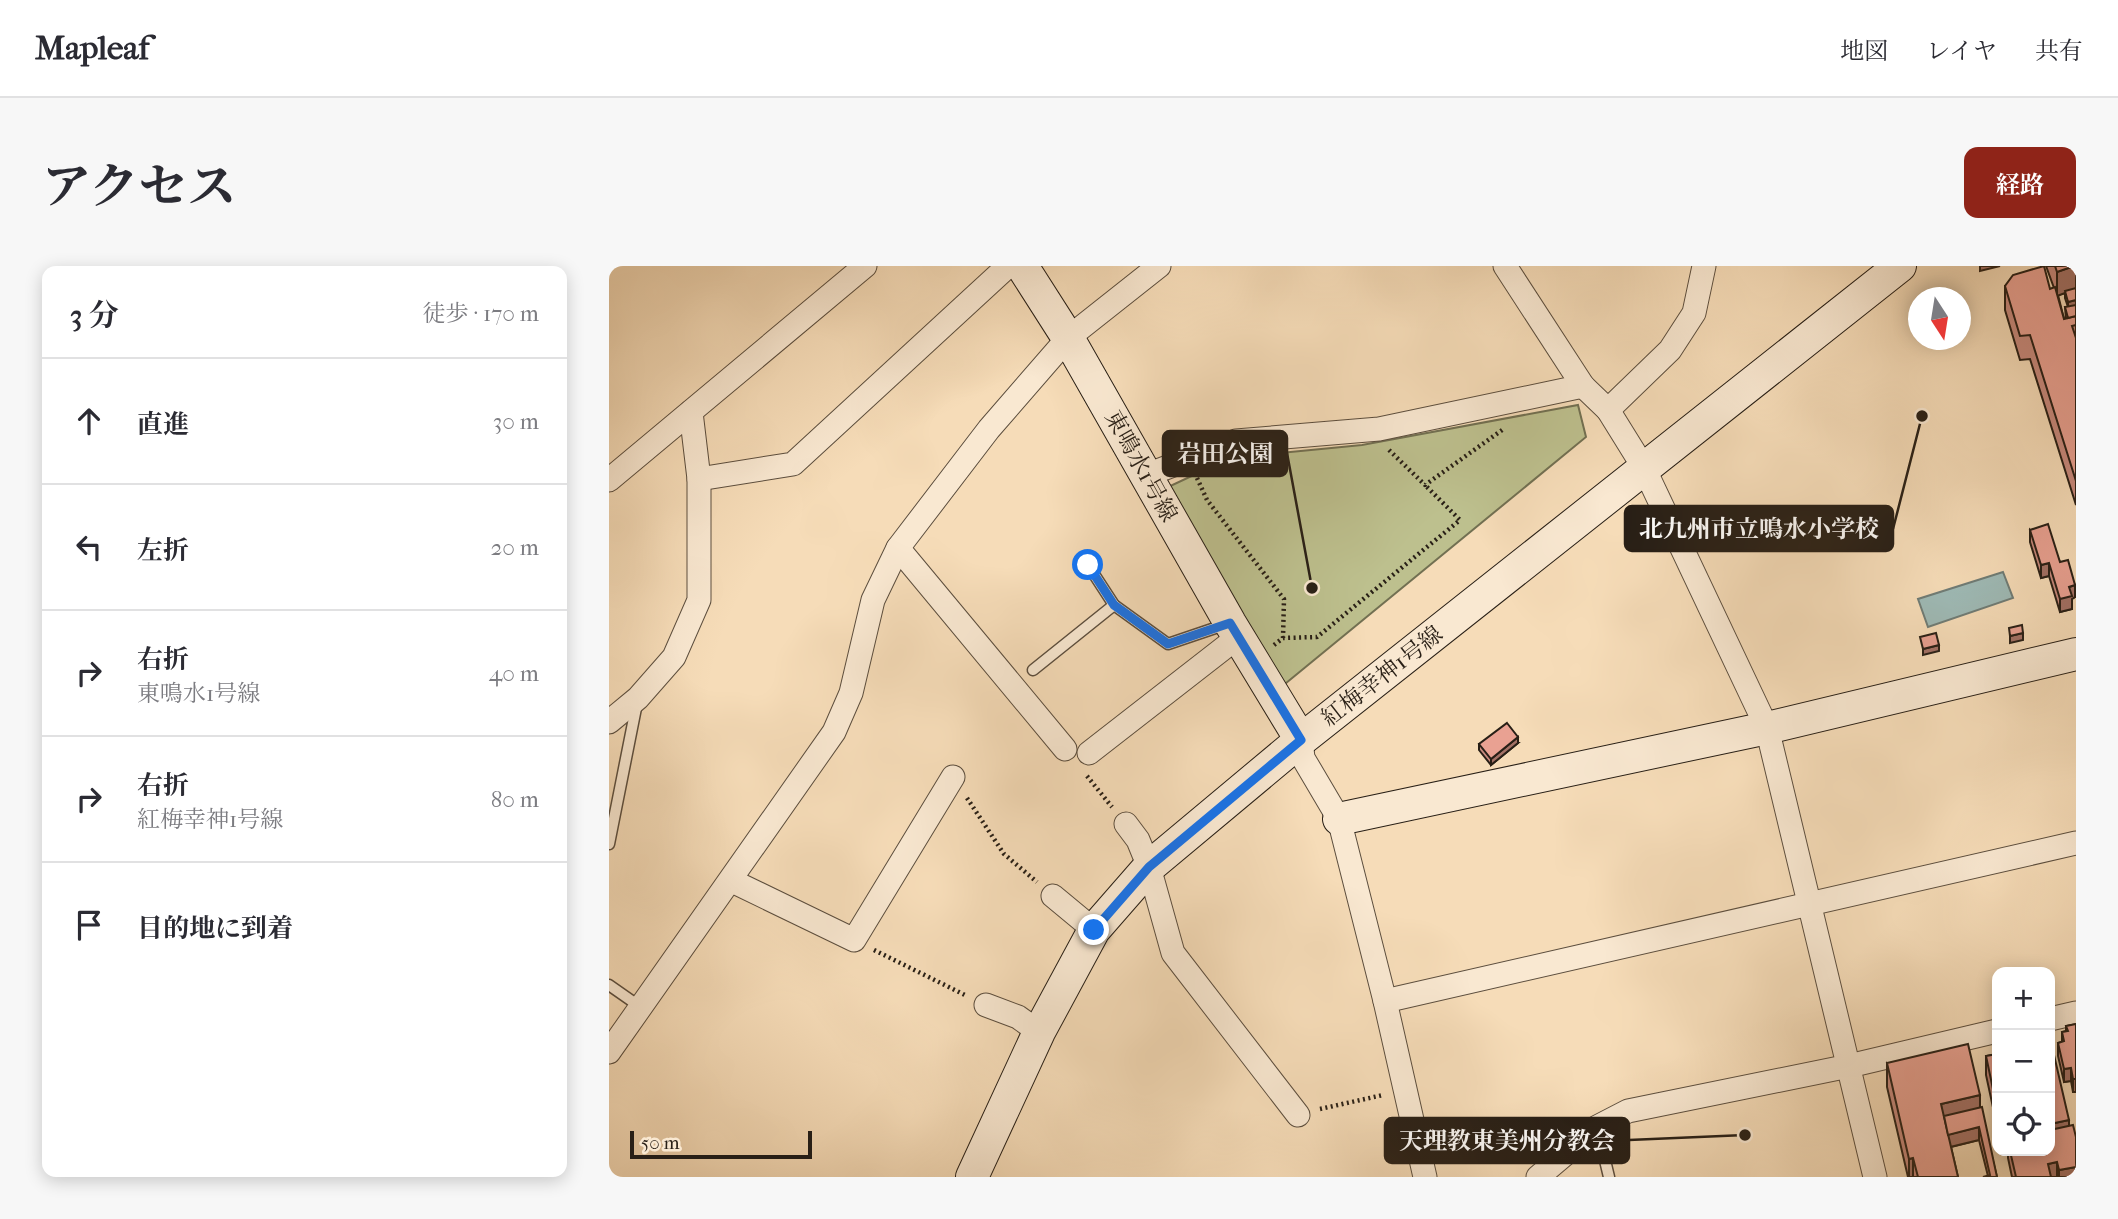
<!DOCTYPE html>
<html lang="ja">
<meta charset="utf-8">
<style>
:root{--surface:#fff;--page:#f7f7f7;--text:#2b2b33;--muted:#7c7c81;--line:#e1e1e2;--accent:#8f2418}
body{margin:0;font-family:"IM FELL French Canon","Noto Serif JP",serif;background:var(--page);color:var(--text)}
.controls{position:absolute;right:21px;bottom:21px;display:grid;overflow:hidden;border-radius:14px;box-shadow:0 4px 18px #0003}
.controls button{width:63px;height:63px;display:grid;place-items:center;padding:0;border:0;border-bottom:2px solid var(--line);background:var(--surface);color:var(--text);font:35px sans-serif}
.compass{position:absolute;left:1299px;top:21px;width:63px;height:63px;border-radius:50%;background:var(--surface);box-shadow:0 4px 18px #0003;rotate:168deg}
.scale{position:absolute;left:21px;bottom:18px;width:182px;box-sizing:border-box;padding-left:7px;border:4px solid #281f16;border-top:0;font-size:19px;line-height:24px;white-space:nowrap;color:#281f16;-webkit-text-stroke:5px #f9e8d1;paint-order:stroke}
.stop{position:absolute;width:21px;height:21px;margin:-16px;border:5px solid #1a73e8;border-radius:50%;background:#fff}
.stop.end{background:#1a73e8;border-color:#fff;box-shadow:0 2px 7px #0008}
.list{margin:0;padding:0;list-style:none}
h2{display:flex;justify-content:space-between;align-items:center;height:91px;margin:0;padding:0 28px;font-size:30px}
h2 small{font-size:23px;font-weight:400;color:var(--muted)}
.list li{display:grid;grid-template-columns:46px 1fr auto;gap:21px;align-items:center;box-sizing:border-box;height:126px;padding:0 28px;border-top:2px solid var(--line)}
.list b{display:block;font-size:26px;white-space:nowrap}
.list p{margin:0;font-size:23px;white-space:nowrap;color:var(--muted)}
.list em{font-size:23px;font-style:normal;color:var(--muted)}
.icon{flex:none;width:38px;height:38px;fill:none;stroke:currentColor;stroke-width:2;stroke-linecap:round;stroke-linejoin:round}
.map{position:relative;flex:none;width:1467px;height:911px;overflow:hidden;border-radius:14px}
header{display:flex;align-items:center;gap:42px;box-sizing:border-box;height:98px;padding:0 35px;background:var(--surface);border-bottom:2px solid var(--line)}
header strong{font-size:33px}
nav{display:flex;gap:38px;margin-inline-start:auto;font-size:24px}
.intro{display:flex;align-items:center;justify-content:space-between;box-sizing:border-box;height:168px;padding:0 42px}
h1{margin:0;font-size:49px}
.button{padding:18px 32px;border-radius:14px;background:var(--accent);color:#fff;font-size:24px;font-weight:700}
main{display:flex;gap:42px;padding:0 42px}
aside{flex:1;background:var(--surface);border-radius:14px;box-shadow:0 4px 18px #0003}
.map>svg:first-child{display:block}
.green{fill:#bdc08e;stroke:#727052;stroke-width:2}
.water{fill:#9ebab6;stroke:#6f7c76;stroke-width:2}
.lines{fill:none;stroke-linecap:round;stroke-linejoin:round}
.lane-casing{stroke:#5c4e3e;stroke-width:13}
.street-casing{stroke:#5c4e3e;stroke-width:25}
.secondary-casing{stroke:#281f16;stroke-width:34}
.path{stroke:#281f16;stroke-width:4.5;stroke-dasharray:2 3.5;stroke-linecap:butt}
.lane{stroke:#f9e8d1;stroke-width:10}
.street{stroke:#f9e8d1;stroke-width:23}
.secondary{stroke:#f9e8d1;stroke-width:32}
.wall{fill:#c88a7e;stroke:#281f16;stroke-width:2;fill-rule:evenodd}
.shaded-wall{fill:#a37166;stroke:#281f16;stroke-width:2}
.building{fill:#e9a192;stroke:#281f16;stroke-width:2}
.route{stroke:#1a73e8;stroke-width:9}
.labels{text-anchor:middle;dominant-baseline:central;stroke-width:5;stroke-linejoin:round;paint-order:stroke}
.street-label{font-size:23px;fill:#281f16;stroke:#f9e8d1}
.leader{fill:none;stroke:#281f16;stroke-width:2.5}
.callout-dot{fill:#281f16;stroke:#f9e8d1;stroke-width:2.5}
.callout{fill:#281f16;stroke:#281f16;stroke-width:2.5}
.callout-label{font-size:24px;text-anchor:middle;font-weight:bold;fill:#fff}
</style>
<header>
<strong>Mapleaf</strong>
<nav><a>地図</a><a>レイヤ</a><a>共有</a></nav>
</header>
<div class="intro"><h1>アクセス</h1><a class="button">経路</a></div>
<main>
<aside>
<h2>3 分<small>徒歩 · 170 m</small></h2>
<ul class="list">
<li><svg class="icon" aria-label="ahead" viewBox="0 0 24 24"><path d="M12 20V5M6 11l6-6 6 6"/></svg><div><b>直進</b></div><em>30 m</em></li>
<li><svg class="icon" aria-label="left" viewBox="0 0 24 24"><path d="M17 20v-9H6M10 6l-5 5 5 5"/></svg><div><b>左折</b></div><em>20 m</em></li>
<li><svg class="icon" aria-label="right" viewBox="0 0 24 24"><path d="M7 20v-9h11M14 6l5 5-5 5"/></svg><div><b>右折</b><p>東鳴水1号線</p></div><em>40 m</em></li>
<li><svg class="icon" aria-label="right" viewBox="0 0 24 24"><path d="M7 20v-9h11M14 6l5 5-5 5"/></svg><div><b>右折</b><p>紅梅幸神1号線</p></div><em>80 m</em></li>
<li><svg class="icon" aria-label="arrive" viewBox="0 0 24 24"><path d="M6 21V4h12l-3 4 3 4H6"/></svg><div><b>目的地に到着</b></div></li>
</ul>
</aside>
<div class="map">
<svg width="1467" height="911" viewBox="0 0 1467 911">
<rect width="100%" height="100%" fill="#f6dcb8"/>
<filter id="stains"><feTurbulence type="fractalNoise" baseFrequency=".00286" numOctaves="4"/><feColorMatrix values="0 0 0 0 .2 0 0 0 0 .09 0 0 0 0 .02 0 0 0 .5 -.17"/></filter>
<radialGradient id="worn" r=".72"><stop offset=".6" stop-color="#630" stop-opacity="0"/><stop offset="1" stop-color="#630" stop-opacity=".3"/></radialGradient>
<!-- green -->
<polygon class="green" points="969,139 977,171 671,422 557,222 621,192 753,179"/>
<!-- water -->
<polygon class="water" points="1394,306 1404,332 1319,361 1309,333"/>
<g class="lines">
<defs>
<g id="lane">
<polyline points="479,299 505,339 559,378 618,358"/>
<polyline points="424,404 505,339"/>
<polyline points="0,578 28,437"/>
<polyline points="0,719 30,740"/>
<polyline points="988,861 1000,911"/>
</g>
<g id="street">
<polyline points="896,0 974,120 999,144 1035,202 1158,462 1266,911"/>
<polyline points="999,144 1061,84 1085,47 1095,0"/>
<polyline points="538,209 627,175 770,163 974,120"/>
<polyline points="90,213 184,198 399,0"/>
<polyline points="0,214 256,0"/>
<polyline points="289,282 456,483"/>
<polyline points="0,456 29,432 65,391 90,334 90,213 82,146"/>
<polyline points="692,474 694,492 730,553 776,735 816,911"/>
<polyline points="480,487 629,371"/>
<polyline points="517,558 529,574 540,601 564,687 689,849"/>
<polyline points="123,615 245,674 344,511"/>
<polyline points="444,630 485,664"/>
<polyline points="776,735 1467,577"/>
<polyline points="377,739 409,751 430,766"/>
<polyline points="1441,753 1467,747"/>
<polyline points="0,786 225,466 242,427 264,334 289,282 380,163 459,72 550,0"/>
<polyline points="929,911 988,861 1019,845 1240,800 1388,765"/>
</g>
<g id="secondary">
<polyline points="413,0 459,72 621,357 692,474"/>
<polyline points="730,553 1158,462 1467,388"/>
<polyline points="363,911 430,766 485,664 540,601 692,474 1291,0"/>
</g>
</defs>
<!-- lane casing -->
<use href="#lane" class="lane-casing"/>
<!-- street casing -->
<use href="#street" class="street-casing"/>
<!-- secondary casing -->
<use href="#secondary" class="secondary-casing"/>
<!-- path -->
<g class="path">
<polyline points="780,184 816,219 896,162"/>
<polyline points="588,212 598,234 675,333 674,372"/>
<polyline points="665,379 674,372 708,371 851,254 816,219"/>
<polyline points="478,510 503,541"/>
<polyline points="358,532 395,588 428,616"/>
<polyline points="265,684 358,730"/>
<polyline points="711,843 774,829"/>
</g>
<!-- lane -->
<use href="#lane" class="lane"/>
<!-- street -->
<use href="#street" class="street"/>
<!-- secondary -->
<use href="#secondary" class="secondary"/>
</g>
<!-- wall -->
<g class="wall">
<path d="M1437,0h30v239l-46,-146 -10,1 -15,-50v-24l45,3 4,-1zM1456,27v5l3,9h-3l1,12h-2l-6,-24z"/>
<polygon points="1421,264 1451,296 1466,331 1463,333 1463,343 1451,346 1440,310 1432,312 1421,276"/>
<polygon points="909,477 882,499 870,484 870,478"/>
<polygon points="1467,758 1467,826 1464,826 1462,815 1455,816 1449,790 1449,777 1453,776 1453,766 1457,765 1457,760"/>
<polygon points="1441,776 1460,860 1467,911 1403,911 1399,892 1399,886 1394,887 1394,885 1441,885"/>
<polygon points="1388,788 1388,860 1377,809 1377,790"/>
<polygon points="1278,797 1371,842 1388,911 1379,910 1370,874 1342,881 1349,911 1299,911 1278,821"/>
</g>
<!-- shaded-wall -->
<g class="shaded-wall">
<polygon points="1371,0 1391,0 1371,5"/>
<polygon points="1465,0 1467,0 1467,23 1448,30 1448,6"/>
<polygon points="1467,34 1467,40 1459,42 1459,36"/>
<polygon points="1440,297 1440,310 1432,312 1432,299"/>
<polygon points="1466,319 1466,331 1463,333 1463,343 1451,346 1451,333 1460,321"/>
<polygon points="1414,367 1414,374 1401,377 1401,370"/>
<polygon points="1330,379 1330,385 1314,389 1314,383"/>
<polygon points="909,471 909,477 882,499 882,493"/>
<polygon points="1462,802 1462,815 1455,816 1455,803"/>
<rect x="1464" y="813" width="3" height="13"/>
<polygon points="1371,829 1371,853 1333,850 1332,838"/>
<polygon points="1460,854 1460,872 1441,864 1441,876 1441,858"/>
<polygon points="1370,861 1370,874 1337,882 1337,869"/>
<polygon points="1304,892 1304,911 1300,911 1300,893"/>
<polygon points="1448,896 1448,911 1439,911 1439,898"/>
<polygon points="1467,901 1467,911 1450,911 1450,904"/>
</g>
<!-- building -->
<g class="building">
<polygon points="1435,0 1441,23 1446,21 1455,53 1467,50 1467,59 1463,60 1467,72 1467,215 1421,69 1411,70 1396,20 1404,9"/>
<polygon points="1446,0 1465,0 1448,6"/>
<polygon points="1467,22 1467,34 1459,36 1456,25"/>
<polygon points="1467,39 1467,50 1459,52 1456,41"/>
<polygon points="1439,258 1451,296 1459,294 1466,319 1460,321 1463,330 1451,333 1440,297 1432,299 1421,264"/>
<polygon points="1413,359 1414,367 1401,370 1400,362"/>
<polygon points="1327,367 1330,379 1314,383 1311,371"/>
<polygon points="898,457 909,471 882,493 870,478"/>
<polygon points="1467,758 1467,813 1464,813 1462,802 1455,803 1449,777 1455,775 1453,766 1459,765 1457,760"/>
<polygon points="1441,776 1442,776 1460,854 1441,858"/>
<polygon points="1359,778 1371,829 1332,838 1349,911 1309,911 1304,892 1300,893 1278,797"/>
<polygon points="1388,788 1388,842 1377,790"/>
<polygon points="1373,841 1388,911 1374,911 1381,909 1370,861 1339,869 1335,850"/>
<polygon points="1464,859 1467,871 1467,901 1450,904 1448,896 1439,898 1442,911 1407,911 1401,885 1441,885 1441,873 1443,872 1441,864"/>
</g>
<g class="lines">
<!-- route -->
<polyline class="route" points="479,299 505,339 559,378 621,357 692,474 540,601 485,664"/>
</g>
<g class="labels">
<!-- street labels -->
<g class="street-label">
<text transform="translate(532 200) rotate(61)">東鳴水1号線</text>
<text transform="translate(773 410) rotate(-38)">紅梅幸神1号線</text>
</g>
</g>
<!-- callouts -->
<path class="leader" d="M703 322L678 187M1313 150L1284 263M1136 869L1020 874"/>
<g class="callout-dot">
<circle cx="703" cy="322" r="7"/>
<circle cx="1313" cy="150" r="7"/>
<circle cx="1136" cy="869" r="7"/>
</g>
<g class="callout">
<rect x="554" y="165" width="124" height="45" rx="7"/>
<rect x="1016" y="240" width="268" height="45" rx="7"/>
<rect x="776" y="852" width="244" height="45" rx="7"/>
</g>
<g class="callout-label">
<text x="616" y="196">岩田公園</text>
<text x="1150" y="271">北九州市立鳴水小学校</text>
<text x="898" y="883">天理教東美州分教会</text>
</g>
<rect width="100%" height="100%" filter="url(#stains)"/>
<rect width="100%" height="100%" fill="url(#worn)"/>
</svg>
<div class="controls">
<button>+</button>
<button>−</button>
<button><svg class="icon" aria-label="locate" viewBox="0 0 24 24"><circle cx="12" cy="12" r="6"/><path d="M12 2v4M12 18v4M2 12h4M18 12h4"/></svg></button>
</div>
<svg class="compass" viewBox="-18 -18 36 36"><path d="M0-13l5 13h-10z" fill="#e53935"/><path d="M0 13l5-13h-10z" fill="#7c7c81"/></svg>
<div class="scale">50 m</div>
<div class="stop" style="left:479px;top:299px"></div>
<div class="stop end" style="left:485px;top:664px"></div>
</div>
</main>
